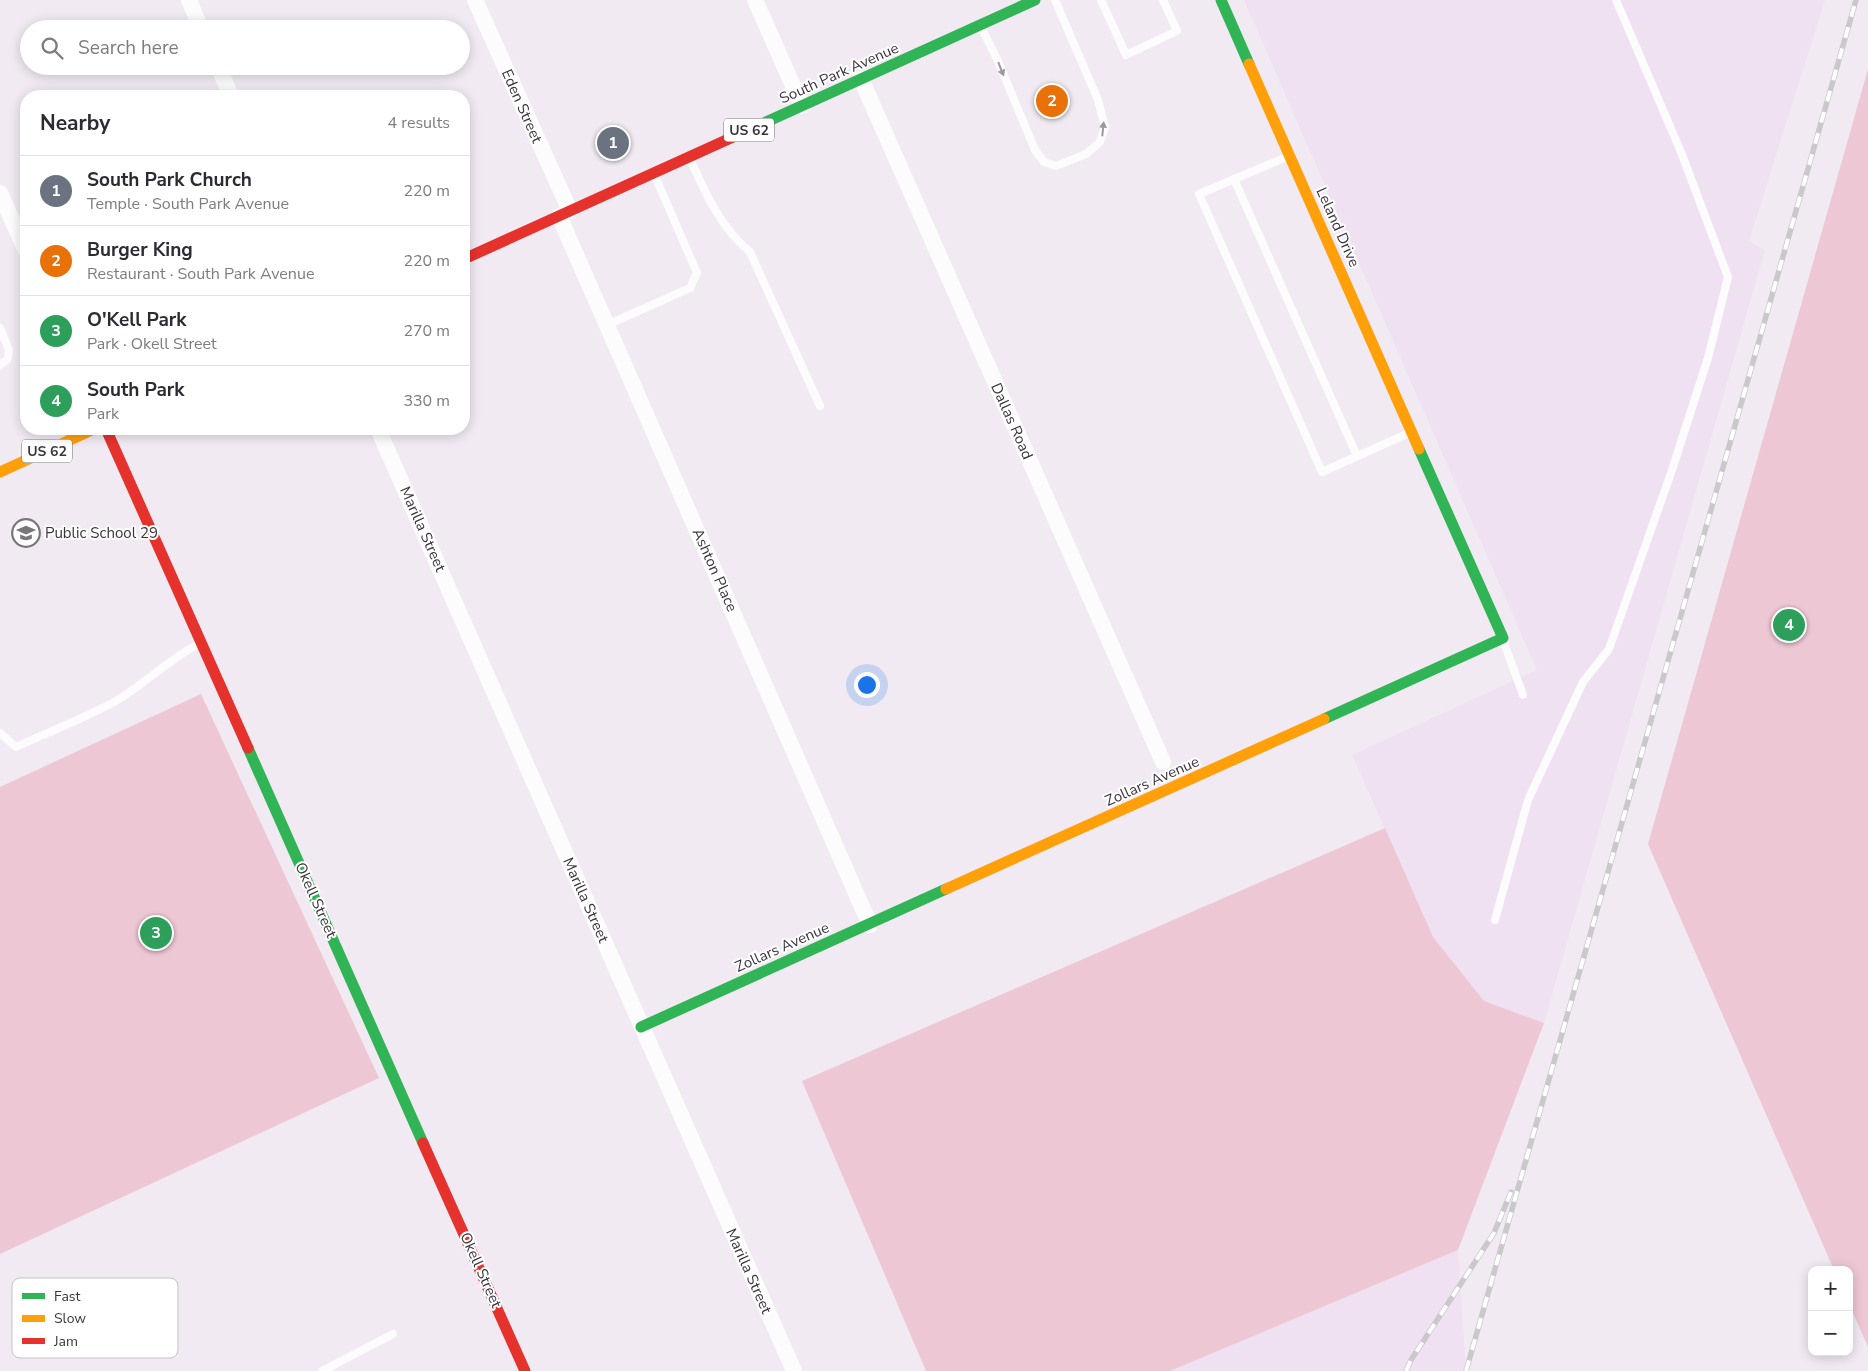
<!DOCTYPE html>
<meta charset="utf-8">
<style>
:root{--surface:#fff;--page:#f7f7f7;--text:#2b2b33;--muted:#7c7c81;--line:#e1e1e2;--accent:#7a747b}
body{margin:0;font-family:"Nunito Sans",sans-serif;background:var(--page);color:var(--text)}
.controls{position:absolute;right:15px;bottom:15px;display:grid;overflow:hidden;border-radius:10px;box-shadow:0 2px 12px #0003}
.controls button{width:45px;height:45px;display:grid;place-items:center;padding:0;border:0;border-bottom:1px solid var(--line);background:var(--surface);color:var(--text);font:25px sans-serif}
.you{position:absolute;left:866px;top:684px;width:18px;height:18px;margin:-12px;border:4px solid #fff;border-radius:50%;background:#1a73e8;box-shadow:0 0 0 8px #1a73e833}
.badge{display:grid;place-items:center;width:32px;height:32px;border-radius:50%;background:var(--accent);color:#fff;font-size:16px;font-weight:700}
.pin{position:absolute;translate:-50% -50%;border:2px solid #fff;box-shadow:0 1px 5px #0006}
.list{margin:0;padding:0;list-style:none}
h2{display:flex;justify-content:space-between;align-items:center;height:65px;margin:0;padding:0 20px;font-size:21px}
h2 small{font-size:16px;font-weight:400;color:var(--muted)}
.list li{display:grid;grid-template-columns:32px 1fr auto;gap:15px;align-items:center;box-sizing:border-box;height:70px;padding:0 20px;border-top:1px solid var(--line)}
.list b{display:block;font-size:19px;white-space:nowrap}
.list p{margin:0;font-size:16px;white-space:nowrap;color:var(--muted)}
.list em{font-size:16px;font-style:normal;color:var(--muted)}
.icon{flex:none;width:28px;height:28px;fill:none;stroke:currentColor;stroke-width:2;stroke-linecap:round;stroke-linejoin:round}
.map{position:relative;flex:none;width:1868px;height:1371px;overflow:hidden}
.search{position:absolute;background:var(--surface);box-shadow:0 2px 12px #0003;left:20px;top:20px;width:450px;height:55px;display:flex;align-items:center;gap:12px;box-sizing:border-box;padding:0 18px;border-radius:28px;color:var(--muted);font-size:19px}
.panel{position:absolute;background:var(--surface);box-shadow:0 2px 12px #0003;left:20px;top:90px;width:450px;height:345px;border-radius:20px}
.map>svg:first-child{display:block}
.built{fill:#efe1f2}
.green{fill:#edc7d4}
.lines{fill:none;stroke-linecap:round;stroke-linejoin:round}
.lane{stroke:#fdfcfd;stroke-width:8}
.street{stroke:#fdfcfd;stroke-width:16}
.fast{stroke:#30b455;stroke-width:11}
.slow{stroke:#ff9f0a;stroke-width:11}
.jam{stroke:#e5322d;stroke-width:11}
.rail-casing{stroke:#cac8cb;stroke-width:5.5}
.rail{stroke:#fff;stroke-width:4;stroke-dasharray:11;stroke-linecap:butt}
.oneway{fill:#9c989c}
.labels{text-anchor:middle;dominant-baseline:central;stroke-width:4;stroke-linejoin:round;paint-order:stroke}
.shield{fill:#fff;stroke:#757176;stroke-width:1}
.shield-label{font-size:14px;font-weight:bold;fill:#3a343b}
.street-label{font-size:15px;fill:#3a343b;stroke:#fff}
.poi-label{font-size:15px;fill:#3a343b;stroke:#fff;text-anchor:start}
.key{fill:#fff;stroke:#c4c2c4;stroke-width:1}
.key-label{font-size:14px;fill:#3a343b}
</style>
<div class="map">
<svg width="1868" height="1371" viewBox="0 0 1868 1371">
<rect width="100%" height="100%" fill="#f1eaf3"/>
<!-- built -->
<g class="built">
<polygon points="1244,0 1825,0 1749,241 1765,250 1544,1023 1484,1001 1433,937 1352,755 1537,670"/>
<polygon points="1458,1250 1466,1371 1170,1371"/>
</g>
<!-- green -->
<g class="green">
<polygon points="1868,69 1868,1347 1849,1304 1849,1270 1834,1270 1648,844"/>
<polygon points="201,694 379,1078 0,1254 0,787"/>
<polygon points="1385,828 1433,937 1484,1001 1544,1023 1458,1250 1170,1371 926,1371 802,1081"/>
</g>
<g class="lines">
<!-- lane -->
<g class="lane">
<polyline points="1101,0 1126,55 1177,31 1163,0"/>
<polyline points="981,27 998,61 1035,150 1044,162 1056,166 1086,154 1100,142 1105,127 1098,100 1055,0"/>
<polyline points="1289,156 1199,194 1322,472 1411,432"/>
<path d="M690,159c16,35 30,68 60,93l70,154"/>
<polyline points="1234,179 1357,456"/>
<polyline points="607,325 690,288 697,273 655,176"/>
<polyline points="0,328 9,350 8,359 0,365"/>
<polyline points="201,429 204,429"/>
<polyline points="1503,640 1523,695"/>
<path d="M0,733l16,14c32,-15 67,-28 98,-45 31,-18 55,-43 86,-59"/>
<polyline points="1495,920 1528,800 1583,682 1609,649 1671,473 1708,358 1728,277 1681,152 1616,0"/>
<polyline points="322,1371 393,1334"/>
</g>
<!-- street -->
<g class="street">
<polyline points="189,0 201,29"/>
<polyline points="475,0 570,211"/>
<polyline points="755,0 802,106"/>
<polyline points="218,66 231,96"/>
<polyline points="861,79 1163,762"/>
<polyline points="0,193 26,251"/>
<polyline points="559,216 870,925"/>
<polyline points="378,429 794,1371"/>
</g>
<!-- fast -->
<g class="fast">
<polyline points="1221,0 1249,64"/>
<polyline points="733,137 1035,0"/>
<polyline points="1324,719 1503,638 1419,449"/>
<polyline points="248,748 423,1143"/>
<polyline points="641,1027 946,889"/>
</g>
<!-- slow -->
<g class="slow">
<polyline points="1249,64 1419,449"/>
<polyline points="0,472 94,429"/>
<polyline points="946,889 1324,719"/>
</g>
<!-- jam -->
<g class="jam">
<polyline points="464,259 733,137"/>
<polyline points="106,429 248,748"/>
<polyline points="423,1143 525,1371"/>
</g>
<defs>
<g id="rail">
<polyline points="1406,1371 1411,1360 1494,1233 1511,1192"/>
<polyline points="1466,1371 1856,0"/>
</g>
</defs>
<!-- rail casing -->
<use href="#rail" class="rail-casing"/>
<!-- rail -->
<use href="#rail" class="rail"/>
</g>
<!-- one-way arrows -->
<defs><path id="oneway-solid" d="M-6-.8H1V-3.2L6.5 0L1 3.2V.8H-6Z" transform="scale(1.25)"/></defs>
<g class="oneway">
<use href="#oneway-solid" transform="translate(1001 69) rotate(68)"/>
<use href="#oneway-solid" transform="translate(1103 129) rotate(-84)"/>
</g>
<!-- icons -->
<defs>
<symbol id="school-ring" viewBox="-11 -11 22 22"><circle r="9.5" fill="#fff" stroke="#7a747b" stroke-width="1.5"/><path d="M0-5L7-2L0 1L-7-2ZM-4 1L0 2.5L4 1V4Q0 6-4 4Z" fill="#7a747b"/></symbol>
</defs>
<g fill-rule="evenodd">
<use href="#school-ring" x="10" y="517" width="32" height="32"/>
</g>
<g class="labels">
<!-- shield labels -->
<g class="shield">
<rect x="724" y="118.5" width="50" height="23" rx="4"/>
<rect x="22" y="439.5" width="50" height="23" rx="4"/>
</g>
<g class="shield-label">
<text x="749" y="130">US 62</text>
<text x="47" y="451">US 62</text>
</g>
<!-- street labels -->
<g class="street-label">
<text transform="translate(839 73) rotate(-24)">South Park Avenue</text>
<text transform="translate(522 106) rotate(66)">Eden Street</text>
<text transform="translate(1338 227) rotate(66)">Leland Drive</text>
<text transform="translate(1012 421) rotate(66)">Dallas Road</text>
<text transform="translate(423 529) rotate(66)">Marilla Street</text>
<text transform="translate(715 570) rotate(66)">Ashton Place</text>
<text transform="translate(1152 781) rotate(-24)">Zollars Avenue</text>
<text transform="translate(316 900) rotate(66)">Okell Street</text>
<text transform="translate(586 900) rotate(66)">Marilla Street</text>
<text transform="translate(782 947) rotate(-24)">Zollars Avenue</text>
<text transform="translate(481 1270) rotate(66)">Okell Street</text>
<text transform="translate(749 1271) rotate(66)">Marilla Street</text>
</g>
<!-- poi labels -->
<g class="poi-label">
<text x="45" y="533">Public School 29</text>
</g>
</g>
<!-- legend -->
<rect x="12" y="1278" width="166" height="80" rx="8" class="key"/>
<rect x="22" y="1293" width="23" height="6" fill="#30b455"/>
<rect x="22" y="1315" width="23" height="7" fill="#ff9f0a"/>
<rect x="22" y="1338" width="23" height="6" fill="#e5322d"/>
<g class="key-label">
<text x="54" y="1301">Fast</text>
<text x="54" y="1323">Slow</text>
<text x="54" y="1346">Jam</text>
</g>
</svg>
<div class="controls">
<button>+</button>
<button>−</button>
</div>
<div class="you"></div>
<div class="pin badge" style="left:613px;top:143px;background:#6b7280">1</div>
<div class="pin badge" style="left:1052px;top:101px;background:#e8710a">2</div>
<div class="pin badge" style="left:156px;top:933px;background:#2e9e5b">3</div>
<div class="pin badge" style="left:1789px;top:625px;background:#2e9e5b">4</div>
<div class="search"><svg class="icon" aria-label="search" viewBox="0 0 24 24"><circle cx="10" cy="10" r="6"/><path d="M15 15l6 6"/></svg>Search here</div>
<section class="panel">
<h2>Nearby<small>4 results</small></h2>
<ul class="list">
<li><span class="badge" style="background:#6b7280">1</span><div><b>South Park Church</b><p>Temple · South Park Avenue</p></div><em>220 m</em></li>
<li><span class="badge" style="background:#e8710a">2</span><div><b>Burger King</b><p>Restaurant · South Park Avenue</p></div><em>220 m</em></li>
<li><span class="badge" style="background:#2e9e5b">3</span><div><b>O'Kell Park</b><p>Park · Okell Street</p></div><em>270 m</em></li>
<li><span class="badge" style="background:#2e9e5b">4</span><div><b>South Park</b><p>Park</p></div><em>330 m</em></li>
</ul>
</section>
</div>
